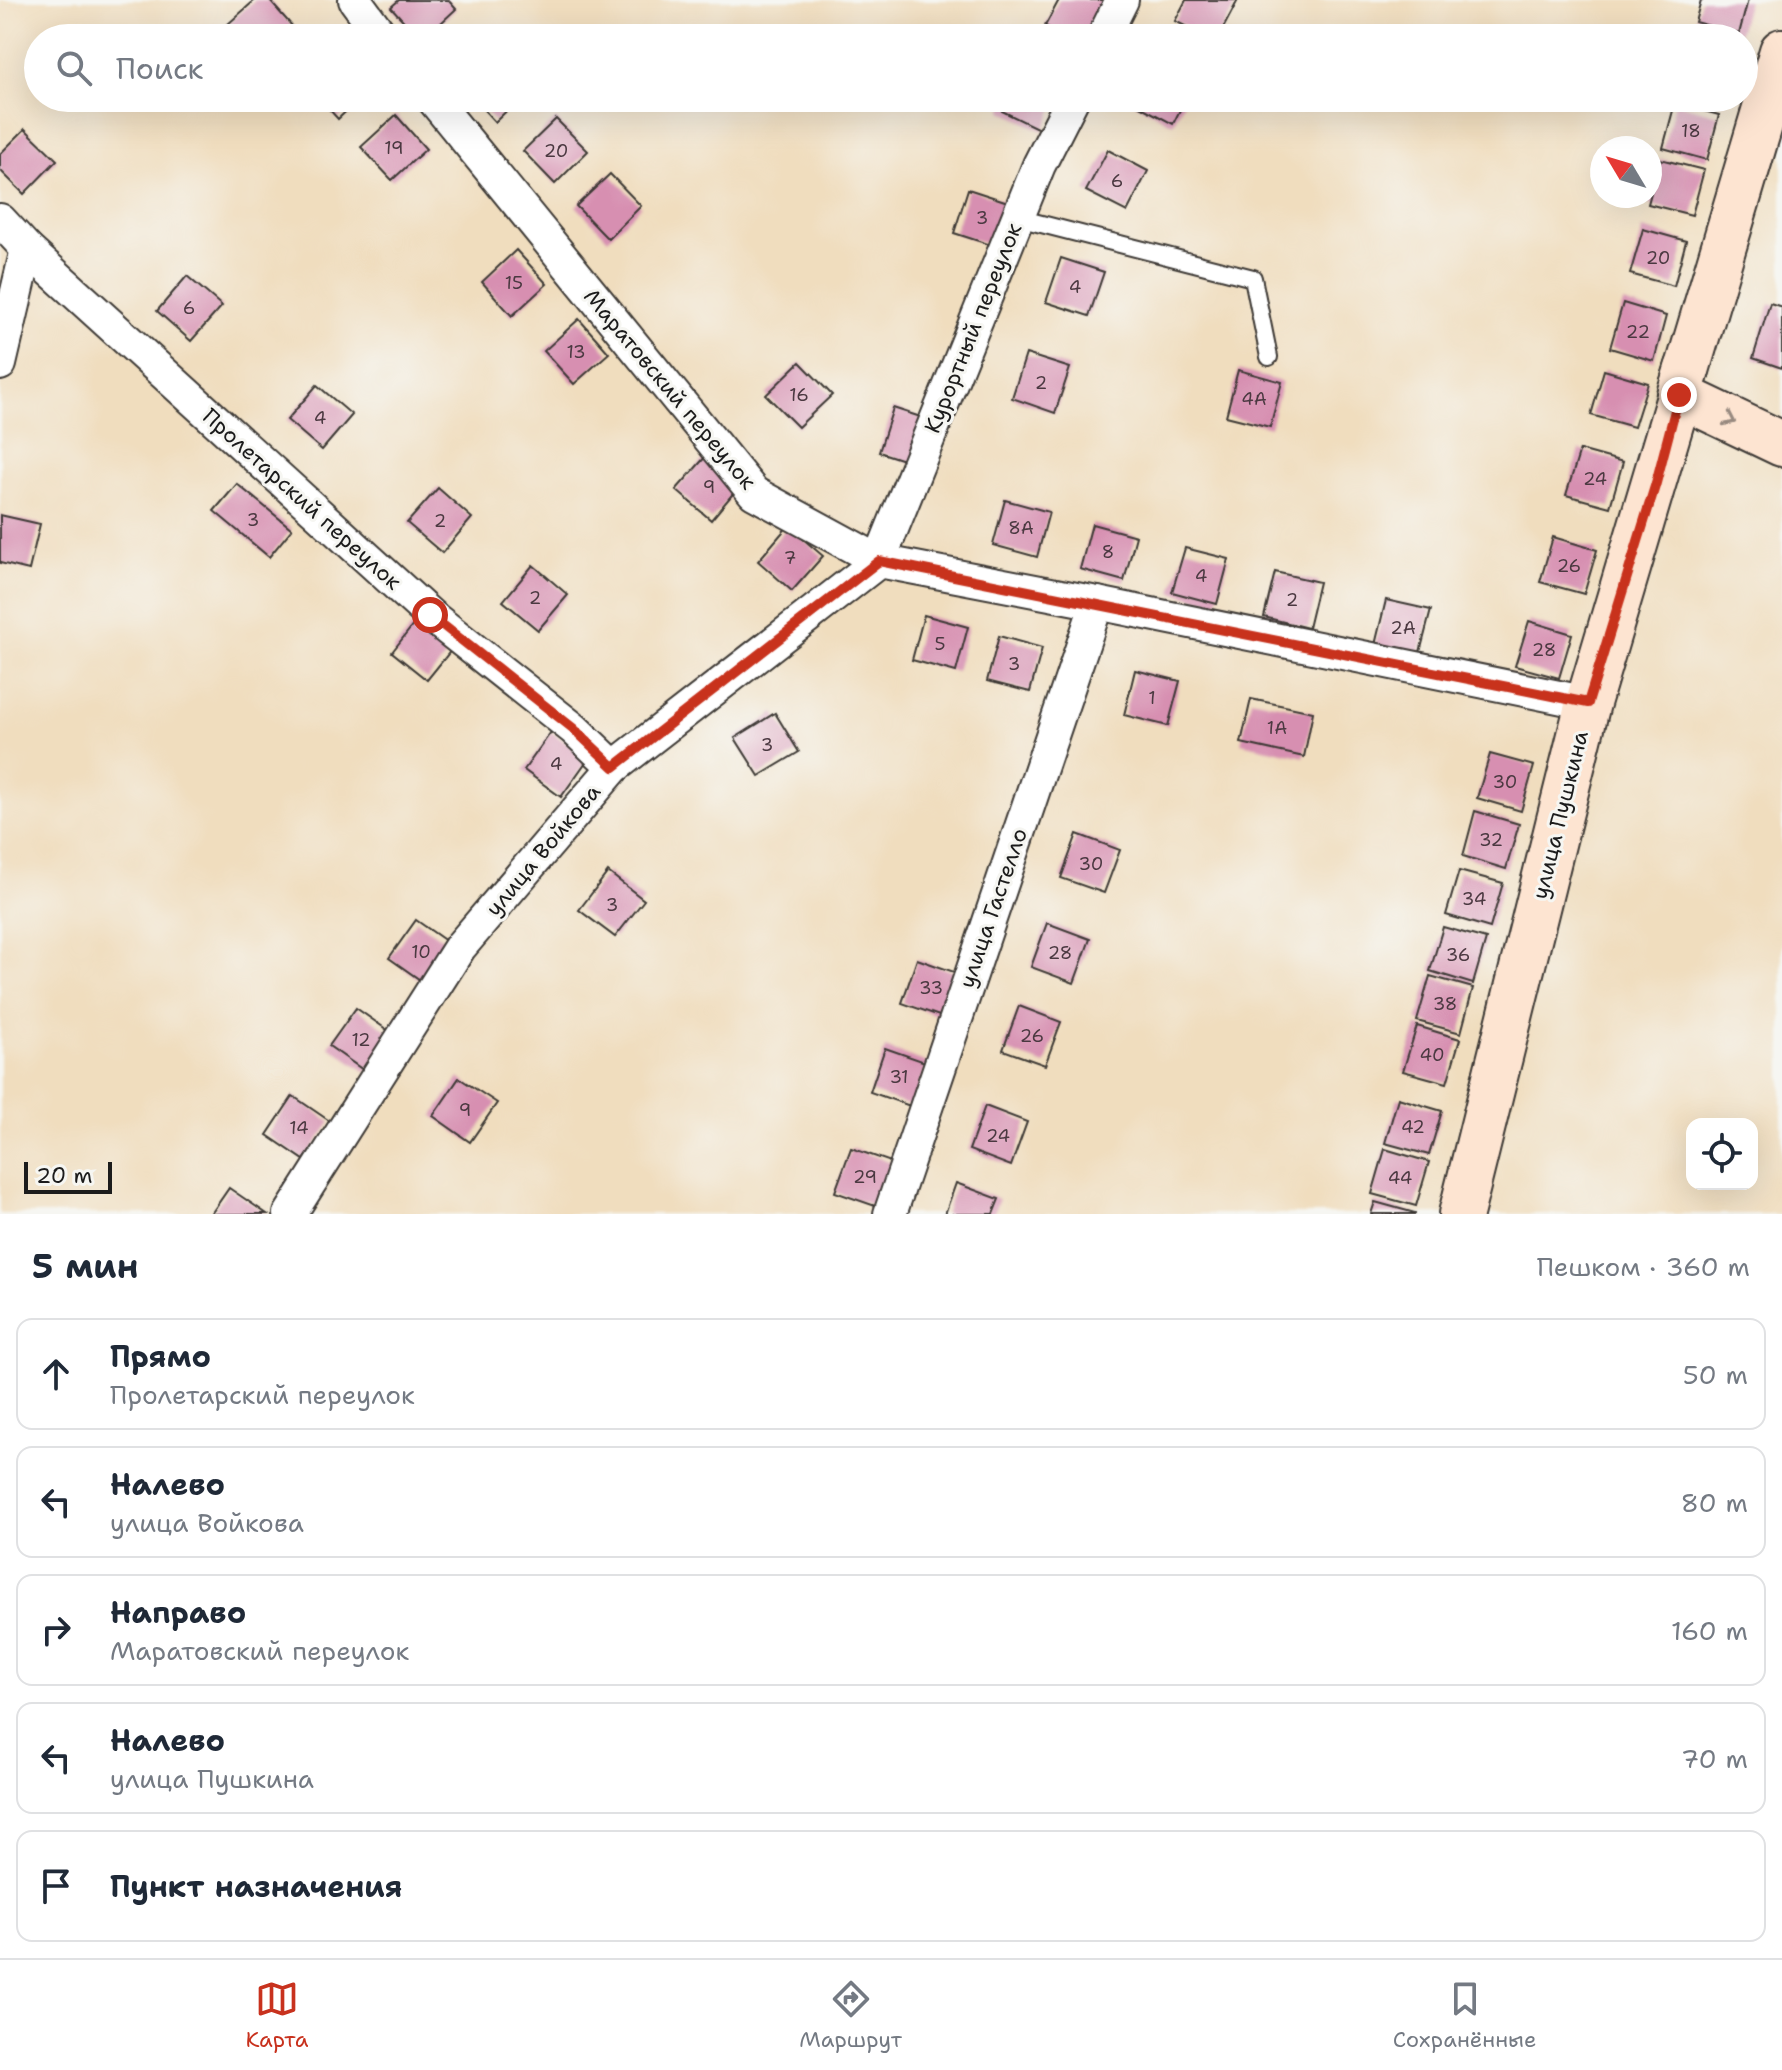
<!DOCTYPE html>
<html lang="ru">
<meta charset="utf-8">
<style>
:root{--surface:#fff;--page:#f6f6f7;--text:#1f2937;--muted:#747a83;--line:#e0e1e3;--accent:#c8321e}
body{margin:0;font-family:"Shantell Sans",sans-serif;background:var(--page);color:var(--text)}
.controls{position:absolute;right:24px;bottom:24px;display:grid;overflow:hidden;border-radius:16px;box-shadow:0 8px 32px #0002}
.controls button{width:72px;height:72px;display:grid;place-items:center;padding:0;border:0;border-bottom:2px solid var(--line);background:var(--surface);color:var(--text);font:40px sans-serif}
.compass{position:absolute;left:1590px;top:136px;width:72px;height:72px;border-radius:50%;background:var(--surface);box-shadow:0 8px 32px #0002;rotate:308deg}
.scale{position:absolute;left:24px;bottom:20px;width:88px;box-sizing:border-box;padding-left:8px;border:4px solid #1c1c1c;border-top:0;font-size:22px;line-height:28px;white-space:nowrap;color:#1c1c1c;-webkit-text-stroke:6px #f6f6f2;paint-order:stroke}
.stop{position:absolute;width:24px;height:24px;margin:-18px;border:6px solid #c8321e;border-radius:50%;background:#fff}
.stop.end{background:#c8321e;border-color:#fff;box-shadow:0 2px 8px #0008}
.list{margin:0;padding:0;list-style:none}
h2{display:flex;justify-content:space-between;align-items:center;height:104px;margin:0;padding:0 32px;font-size:34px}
h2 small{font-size:26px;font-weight:400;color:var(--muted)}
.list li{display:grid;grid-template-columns:52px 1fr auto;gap:24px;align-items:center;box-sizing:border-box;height:112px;margin:0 16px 16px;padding:0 16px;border:2px solid var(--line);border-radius:16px}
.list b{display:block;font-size:30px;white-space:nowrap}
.list p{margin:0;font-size:26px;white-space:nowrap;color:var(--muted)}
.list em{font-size:26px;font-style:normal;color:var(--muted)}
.icon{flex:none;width:44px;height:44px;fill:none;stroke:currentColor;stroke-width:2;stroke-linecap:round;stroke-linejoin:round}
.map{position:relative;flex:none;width:1782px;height:1214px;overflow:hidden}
.search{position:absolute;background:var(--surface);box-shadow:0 8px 32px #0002;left:24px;right:24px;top:24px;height:88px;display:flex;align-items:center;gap:20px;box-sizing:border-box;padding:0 28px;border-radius:44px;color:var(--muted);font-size:30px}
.sheet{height:744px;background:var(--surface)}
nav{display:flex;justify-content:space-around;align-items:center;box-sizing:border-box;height:112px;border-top:2px solid var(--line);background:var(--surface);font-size:22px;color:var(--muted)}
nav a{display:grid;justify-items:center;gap:4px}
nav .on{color:var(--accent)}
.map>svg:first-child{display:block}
.building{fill:#d78fb1}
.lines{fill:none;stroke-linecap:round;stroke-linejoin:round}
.lane-casing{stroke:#3c3934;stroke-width:20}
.street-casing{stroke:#3c3934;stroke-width:36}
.secondary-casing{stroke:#3c3934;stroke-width:48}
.lane{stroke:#fff;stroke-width:16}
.street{stroke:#fff;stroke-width:32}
.secondary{stroke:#fde4d1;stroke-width:44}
.oneway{stroke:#988a80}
.route{stroke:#c8321e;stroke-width:10}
.labels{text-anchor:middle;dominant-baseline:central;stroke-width:6;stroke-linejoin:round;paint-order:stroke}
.number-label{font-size:18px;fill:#4b3941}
.street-label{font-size:22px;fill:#1c1c1c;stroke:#f6f6f2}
</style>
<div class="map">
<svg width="1782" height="1214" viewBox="0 0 1782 1214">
<rect width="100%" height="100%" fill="#f6f6f2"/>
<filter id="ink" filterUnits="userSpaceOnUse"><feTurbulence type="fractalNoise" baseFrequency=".0125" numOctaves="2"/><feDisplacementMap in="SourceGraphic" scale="16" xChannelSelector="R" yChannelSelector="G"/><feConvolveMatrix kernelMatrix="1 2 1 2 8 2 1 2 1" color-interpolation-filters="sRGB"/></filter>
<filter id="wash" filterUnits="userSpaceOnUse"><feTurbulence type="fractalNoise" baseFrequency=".006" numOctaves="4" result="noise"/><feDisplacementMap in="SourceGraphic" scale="32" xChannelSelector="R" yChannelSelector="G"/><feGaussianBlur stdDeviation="1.8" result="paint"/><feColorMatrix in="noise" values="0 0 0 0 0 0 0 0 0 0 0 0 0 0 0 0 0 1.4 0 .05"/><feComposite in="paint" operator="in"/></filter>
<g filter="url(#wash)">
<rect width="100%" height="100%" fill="#f0ddbe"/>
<g id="blocks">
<!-- building -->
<g class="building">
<polygon points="255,0 269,0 293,27 281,38 240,38 228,24"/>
<polygon points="399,0 448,0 456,9 425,38 419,38 391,7"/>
<polygon points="1059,0 1110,0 1091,38 1069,38 1045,26"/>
<polygon points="1186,0 1238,0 1218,38 1209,38 1175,21"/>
<polygon points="1701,0 1748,0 1739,34 1695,22"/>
<polygon points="319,98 360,98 338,119"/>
<polygon points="473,98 520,98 495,122"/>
<polygon points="1008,98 1059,98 1043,131 1002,111"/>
<polygon points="1134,98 1186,98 1173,124 1132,102"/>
<polygon points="1675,103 1719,115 1707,160 1663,148"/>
<polygon points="396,115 426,149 392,180 361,147"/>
<polygon points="556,119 588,151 555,184 523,151"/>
<polygon points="25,129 57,160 24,194 0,170 0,154"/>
<polygon points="1108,150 1148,171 1127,212 1086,191"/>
<polygon points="1660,159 1704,170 1692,215 1648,204"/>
<polygon points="610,174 641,206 608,239 576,206"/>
<polygon points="968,189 1011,203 997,247 954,233"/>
<polygon points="1643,229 1686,241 1674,286 1630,274"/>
<polygon points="516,250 547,284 512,316 482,282"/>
<polygon points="1061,258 1104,272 1089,316 1046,302"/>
<polygon points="187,276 222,306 191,341 157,311"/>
<polygon points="1623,303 1666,316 1654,361 1610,348"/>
<polygon points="1770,303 1782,307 1782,368 1753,358"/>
<polygon points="579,319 609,353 574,384 544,351"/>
<polygon points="1026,354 1070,368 1055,413 1012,398"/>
<polygon points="800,362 832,395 798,427 766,395"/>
<polygon points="1238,370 1282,382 1270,427 1226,416"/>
<polygon points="1604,370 1648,383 1634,427 1591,415"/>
<polygon points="317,385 352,415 322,450 287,420"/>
<polygon points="893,408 936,422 922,466 879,452"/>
<polygon points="1580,450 1623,462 1610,507 1566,495"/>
<polygon points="707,455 741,484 711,520 676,490"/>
<polygon points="237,484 292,529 269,557 214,511"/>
<polygon points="438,488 472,518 442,553 407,523"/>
<polygon points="1005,500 1049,512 1037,557 993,545"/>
<polygon points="0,515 40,524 29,570 0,563"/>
<polygon points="1092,524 1136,536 1124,581 1080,569"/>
<polygon points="788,526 823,556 792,591 758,561"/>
<polygon points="1553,537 1597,550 1584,594 1540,582"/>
<polygon points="1185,548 1229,559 1217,604 1172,592"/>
<polygon points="533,565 568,595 538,630 503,601"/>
<polygon points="1275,572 1319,582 1308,628 1264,617"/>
<polygon points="1386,600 1431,610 1419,656 1375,645"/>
<polygon points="421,615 457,643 427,680 392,652"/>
<polygon points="924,615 968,627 956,672 912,660"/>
<polygon points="1529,621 1572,634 1559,678 1515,666"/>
<polygon points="999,636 1042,648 1030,692 987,681"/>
<polygon points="1135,670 1180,681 1168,726 1124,715"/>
<polygon points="1251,699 1313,712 1304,757 1241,743"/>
<polygon points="775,713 799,752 759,776 735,738"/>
<polygon points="551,732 588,759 561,797 524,770"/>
<polygon points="1490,754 1534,766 1521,811 1477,798"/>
<polygon points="1475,811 1519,824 1506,869 1463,856"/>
<polygon points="1077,834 1120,850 1104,893 1061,878"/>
<polygon points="1459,871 1503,883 1490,928 1446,915"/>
<polygon points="608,872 644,900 615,937 579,910"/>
<polygon points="416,920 453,946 426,984 389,958"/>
<polygon points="1047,923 1090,939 1074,983 1031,967"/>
<polygon points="1443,927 1486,939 1473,984 1430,971"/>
<polygon points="917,959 960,974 945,1018 902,1003"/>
<polygon points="1430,976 1473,988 1461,1033 1417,1021"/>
<polygon points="1019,1006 1061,1022 1045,1065 1003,1050"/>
<polygon points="356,1008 393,1034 366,1072 329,1046"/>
<polygon points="1417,1026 1460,1039 1447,1083 1403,1071"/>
<polygon points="885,1048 928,1063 913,1107 870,1092"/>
<polygon points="459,1078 497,1103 470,1142 433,1116"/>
<polygon points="293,1096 331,1122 304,1160 267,1135"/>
<polygon points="1398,1098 1442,1111 1429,1155 1385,1143"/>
<polygon points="985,1106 1027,1122 1011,1166 969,1150"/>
<polygon points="851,1148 894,1163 878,1207 835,1192"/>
<polygon points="1385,1149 1429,1162 1416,1206 1372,1194"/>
<polygon points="956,1183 999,1199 993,1214 945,1214"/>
<polygon points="229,1188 267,1214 211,1214"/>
<polygon points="1375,1202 1415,1213 1415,1214 1371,1214"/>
</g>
</g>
</g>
<g filter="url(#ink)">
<use href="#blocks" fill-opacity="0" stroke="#3c3934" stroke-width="2"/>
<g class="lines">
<defs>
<polyline id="lane" points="1018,218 1253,278 1269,357"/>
<g id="street">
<polyline points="355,0 383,38"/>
<polyline points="1103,38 1122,0"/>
<polyline points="432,98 754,493 879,561 1097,603 1588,703"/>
<polyline points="0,220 27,249 430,615 574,729 614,767"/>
<polyline points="0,364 27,249"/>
<polyline points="290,1214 460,947 614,767 879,561 1039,165 1073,98"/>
<polyline points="890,1214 1097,603"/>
</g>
<g id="secondary">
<polyline points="1687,369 1679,395 1782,444"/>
<polyline points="1461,1214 1588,703 1782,51"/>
</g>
</defs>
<!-- lane casing -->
<use href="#lane" class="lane-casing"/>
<!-- street casing -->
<use href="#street" class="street-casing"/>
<!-- secondary casing -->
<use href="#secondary" class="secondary-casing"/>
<!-- lane -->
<use href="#lane" class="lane"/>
<!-- street -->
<use href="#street" class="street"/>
<!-- secondary -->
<use href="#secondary" class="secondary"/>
</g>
<!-- one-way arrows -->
<defs><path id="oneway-chevron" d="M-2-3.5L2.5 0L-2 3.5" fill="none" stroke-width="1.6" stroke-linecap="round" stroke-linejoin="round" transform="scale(2)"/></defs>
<use class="oneway" href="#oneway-chevron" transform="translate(1730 420) rotate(25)"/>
</g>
<g class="lines" filter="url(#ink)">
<!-- route -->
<polyline class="route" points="430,615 574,729 614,767 879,561 1588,703 1656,483 1679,395"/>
</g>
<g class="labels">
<!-- number labels -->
<g class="number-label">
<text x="1691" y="131">18</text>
<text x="394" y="148">19</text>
<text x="556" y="151">20</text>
<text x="1117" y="181">6</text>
<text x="982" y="218">3</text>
<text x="1658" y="258">20</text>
<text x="514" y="283">15</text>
<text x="1075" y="287">4</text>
<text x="189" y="308">6</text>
<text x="1638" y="332">22</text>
<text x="576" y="352">13</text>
<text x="1041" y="383">2</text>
<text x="799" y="395">16</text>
<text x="1254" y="399">4А</text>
<text x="320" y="418">4</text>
<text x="1595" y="479">24</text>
<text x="709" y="487">9</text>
<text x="253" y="520">3</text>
<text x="440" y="521">2</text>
<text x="1021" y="528">8А</text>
<text x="1108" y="552">8</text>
<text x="790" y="558">7</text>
<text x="1569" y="566">26</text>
<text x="1201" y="576">4</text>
<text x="535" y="598">2</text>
<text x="1292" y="600">2</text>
<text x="1403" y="628">2А</text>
<text x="940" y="644">5</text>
<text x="1544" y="650">28</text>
<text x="1014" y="664">3</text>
<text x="1152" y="698">1</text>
<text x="1277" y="728">1А</text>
<text x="767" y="745">3</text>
<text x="556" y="764">4</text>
<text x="1505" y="782">30</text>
<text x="1491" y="840">32</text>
<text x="1091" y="864">30</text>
<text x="1474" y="899">34</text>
<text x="612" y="905">3</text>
<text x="421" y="952">10</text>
<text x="1060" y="953">28</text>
<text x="1458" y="955">36</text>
<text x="931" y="988">33</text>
<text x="1445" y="1004">38</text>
<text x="1032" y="1036">26</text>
<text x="361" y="1040">12</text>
<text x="1432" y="1055">40</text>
<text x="899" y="1077">31</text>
<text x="465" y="1110">9</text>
<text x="1413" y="1127">42</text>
<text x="299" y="1128">14</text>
<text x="998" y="1136">24</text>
<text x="865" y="1177">29</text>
<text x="1400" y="1178">44</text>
</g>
<!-- street labels -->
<g class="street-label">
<text transform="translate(973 328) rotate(-68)">Курортный переулок</text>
<text transform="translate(670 389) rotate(50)">Маратовский переулок</text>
<text transform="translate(302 499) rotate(42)">Пролетарский переулок</text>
<text transform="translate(1560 815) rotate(-76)">улица Пушкина</text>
<text transform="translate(543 850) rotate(-50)">улица Войкова</text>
<text transform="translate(993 908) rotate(-71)">улица Гастелло</text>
</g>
</g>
</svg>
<div class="controls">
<button><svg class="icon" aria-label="locate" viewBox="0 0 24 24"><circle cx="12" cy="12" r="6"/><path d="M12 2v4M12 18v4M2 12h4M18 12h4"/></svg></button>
</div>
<svg class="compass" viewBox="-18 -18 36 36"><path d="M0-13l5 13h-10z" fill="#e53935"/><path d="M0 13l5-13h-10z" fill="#747a83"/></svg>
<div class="scale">20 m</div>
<div class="stop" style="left:430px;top:615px"></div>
<div class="stop end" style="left:1679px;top:395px"></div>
<div class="search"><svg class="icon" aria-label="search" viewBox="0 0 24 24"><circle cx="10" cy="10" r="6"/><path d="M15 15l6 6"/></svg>Поиск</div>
</div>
<section class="sheet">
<h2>5 мин<small>Пешком · 360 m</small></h2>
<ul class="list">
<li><svg class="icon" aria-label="ahead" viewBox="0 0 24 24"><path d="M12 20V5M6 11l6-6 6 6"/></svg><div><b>Прямо</b><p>Пролетарский переулок</p></div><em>50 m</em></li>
<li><svg class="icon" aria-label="left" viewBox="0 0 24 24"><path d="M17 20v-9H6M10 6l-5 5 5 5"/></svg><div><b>Налево</b><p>улица Войкова</p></div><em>80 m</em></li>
<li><svg class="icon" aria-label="right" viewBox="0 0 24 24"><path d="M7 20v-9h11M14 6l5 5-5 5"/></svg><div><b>Направо</b><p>Маратовский переулок</p></div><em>160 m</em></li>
<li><svg class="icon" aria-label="left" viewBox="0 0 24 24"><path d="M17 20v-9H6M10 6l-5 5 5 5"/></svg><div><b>Налево</b><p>улица Пушкина</p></div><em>70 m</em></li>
<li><svg class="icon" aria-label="arrive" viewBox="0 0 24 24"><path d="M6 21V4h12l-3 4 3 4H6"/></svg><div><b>Пункт назначения</b></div></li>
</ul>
</section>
<nav>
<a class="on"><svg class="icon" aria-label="map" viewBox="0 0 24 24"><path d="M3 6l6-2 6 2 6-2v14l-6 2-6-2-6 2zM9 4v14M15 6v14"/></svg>Карта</a>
<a><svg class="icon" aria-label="directions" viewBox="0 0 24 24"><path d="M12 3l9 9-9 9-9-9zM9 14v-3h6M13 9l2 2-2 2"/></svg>Маршрут</a>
<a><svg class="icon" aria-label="saved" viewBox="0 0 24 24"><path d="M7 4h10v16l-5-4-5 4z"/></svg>Сохранённые</a>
</nav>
